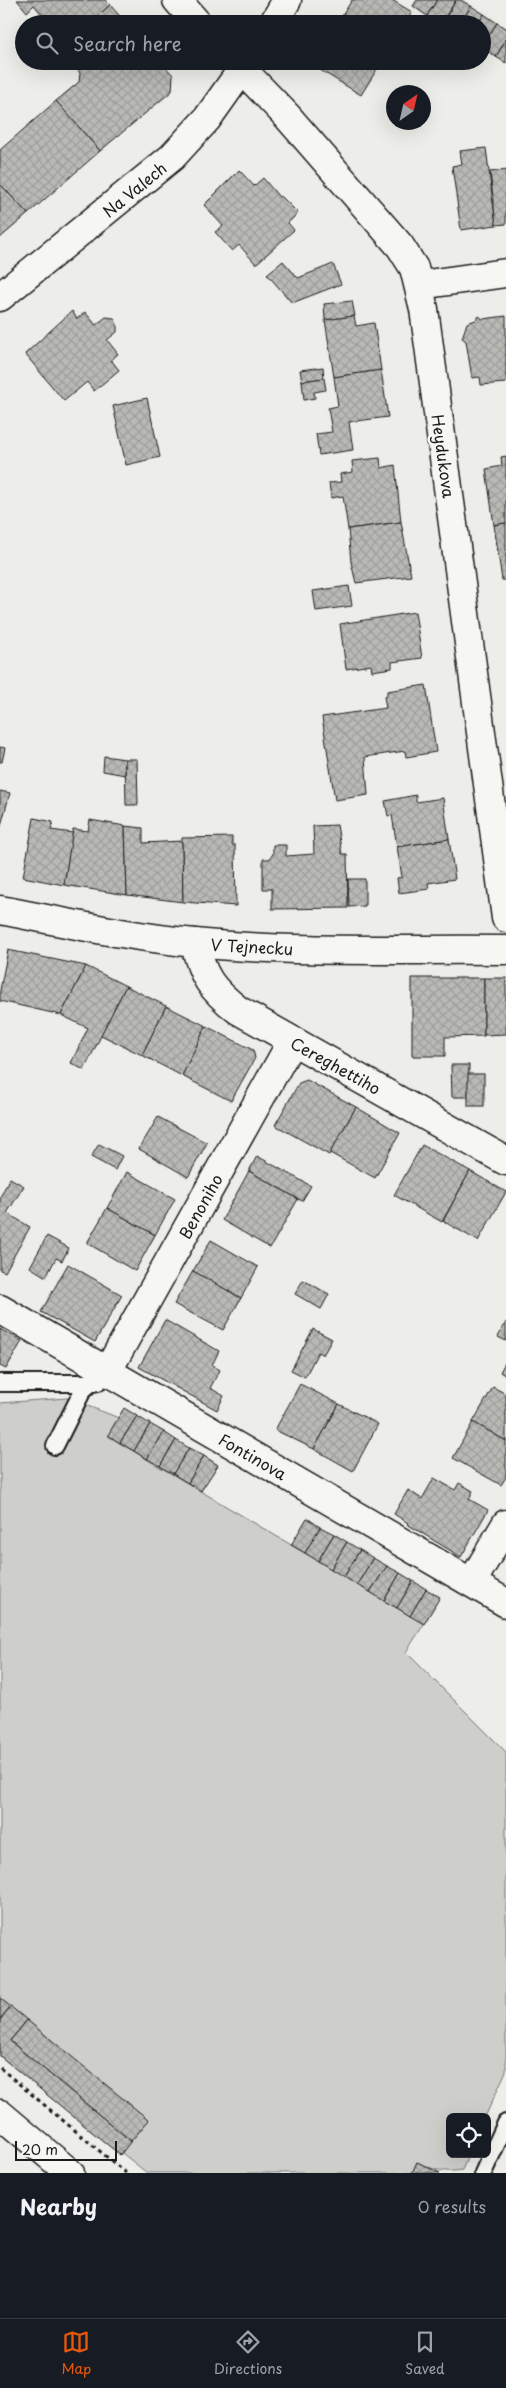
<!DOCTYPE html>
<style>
:root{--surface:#171b24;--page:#242831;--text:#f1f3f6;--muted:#9ea1a6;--line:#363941;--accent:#ea580c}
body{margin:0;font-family:"Playpen Sans",sans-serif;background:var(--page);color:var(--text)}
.controls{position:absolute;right:15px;bottom:15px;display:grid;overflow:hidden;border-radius:8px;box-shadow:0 5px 20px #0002}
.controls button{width:45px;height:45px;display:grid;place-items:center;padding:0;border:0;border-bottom:1px solid var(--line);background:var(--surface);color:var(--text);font:25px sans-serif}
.compass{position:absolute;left:386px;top:85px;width:45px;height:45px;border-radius:50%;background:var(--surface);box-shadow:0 5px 20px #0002;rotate:34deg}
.scale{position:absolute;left:15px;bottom:12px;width:102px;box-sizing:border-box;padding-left:5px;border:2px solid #1c1c1c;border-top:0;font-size:14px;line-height:18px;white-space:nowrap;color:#1c1c1c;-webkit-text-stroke:4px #f6f6f2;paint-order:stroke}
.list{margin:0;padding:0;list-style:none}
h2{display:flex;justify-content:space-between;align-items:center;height:65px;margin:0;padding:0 20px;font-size:21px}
h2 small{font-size:16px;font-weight:400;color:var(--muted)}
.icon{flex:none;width:28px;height:28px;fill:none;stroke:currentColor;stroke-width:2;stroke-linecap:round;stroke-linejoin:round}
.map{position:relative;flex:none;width:506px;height:2173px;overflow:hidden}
.search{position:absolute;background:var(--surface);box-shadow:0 5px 20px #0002;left:15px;right:15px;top:15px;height:55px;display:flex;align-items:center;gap:12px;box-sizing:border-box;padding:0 18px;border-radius:28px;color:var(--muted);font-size:19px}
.sheet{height:145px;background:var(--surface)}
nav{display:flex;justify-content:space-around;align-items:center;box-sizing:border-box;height:70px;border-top:1px solid var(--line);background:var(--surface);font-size:14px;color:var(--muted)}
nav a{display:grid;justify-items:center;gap:2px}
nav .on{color:var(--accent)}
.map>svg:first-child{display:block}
.park{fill:#cececb;stroke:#757574}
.building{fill:url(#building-cross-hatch);stroke:#1c1c1c}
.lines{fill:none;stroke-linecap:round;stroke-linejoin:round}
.service-casing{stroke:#1c1c1c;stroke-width:20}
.minor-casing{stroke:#1c1c1c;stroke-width:31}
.path{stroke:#1c1c1c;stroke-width:3;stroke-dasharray:4 4;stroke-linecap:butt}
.service{stroke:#f6f6f2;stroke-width:16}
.minor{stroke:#f6f6f2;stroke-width:28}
.labels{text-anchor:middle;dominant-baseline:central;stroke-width:5;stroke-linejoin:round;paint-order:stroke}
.street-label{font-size:16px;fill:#1c1c1c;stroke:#f6f6f2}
</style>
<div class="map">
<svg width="506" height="2173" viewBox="0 0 506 2173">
<defs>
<pattern id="building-cross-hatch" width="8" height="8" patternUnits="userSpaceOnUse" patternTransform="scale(1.25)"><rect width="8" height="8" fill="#b9b9b6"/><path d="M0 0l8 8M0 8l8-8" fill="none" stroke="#9e9e9c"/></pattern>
</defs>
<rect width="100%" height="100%" fill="#edede9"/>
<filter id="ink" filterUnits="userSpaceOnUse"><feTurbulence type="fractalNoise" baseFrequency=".02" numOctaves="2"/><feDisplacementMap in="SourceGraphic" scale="10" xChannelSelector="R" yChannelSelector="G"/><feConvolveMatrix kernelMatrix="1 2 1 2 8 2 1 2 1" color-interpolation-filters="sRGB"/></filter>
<g filter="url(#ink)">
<!-- park -->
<path class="park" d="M67,1398l52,20 -11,18 316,188 -18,28 100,100v319l-21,46h-35v37h19l-7,16c-18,3 -29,0 -45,-8l-5,11h-265l-147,-117v-653z"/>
<!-- building -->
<g class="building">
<polygon points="17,0 105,0 110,5 89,24 50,24 34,5 27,12"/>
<polygon points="352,0 392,0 412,12 405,24 337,24"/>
<polygon points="417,0 437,0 427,16 413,6"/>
<polygon points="437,0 456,0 441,24 427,16"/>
<polygon points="456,0 461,0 471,6 460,24 442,24"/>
<polygon points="110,5 127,24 89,24"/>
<polygon points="471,6 484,14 478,24 460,24"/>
<polygon points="484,14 497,23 482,47 482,24 478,24"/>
<polygon points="497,23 506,28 506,39 496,57 482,47"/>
<polygon points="506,39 506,63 496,57"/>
<polygon points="70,61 160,61 173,75 172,91 100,151 56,101 79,82 80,73"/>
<polygon points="314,61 382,61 361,95 312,65"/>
<polygon points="56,101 100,151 28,214 0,184 0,150"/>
<polygon points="486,148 496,225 461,230 452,166 462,164 460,151"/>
<polygon points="239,170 254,186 263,178 279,197 281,196 298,213 288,223 294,230 256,264 239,245 232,251 215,232 223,226 204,205"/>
<polygon points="506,170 506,224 496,225 490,172"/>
<polygon points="0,184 28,214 0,238"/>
<polygon points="283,261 298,278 333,264 341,284 292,303 267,274"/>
<polygon points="352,301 355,316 325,320 324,304"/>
<polygon points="72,311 77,319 85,312 96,325 106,317 114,318 117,325 117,332 107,340 118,354 111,360 119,370 94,391 87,382 64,401 25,354"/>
<polygon points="354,316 356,326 374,323 381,370 334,377 325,320"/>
<polygon points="479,316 483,319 506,316 506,383 481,385 480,377 472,378 466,341 462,338 467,323 476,320"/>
<polygon points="323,367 324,378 302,381 300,370"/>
<polygon points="381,370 388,417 349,422 353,450 319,455 316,434 332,432 328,408 338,406 334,377"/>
<polygon points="324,378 326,390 314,392 315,398 304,400 302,381"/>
<polygon points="147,398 160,457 126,465 113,406"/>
<polygon points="506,456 506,523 494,525 486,469 502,466 501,457"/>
<polygon points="380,458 381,468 395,465 401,522 348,529 343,496 331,498 329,483 341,482 340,474 353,472 352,461"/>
<polygon points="401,522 411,576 356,583 351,562 348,529"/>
<polygon points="506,523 506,580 502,580 494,525"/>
<polygon points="349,586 352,606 316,611 313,591"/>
<polygon points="415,612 422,658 392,662 392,668 372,671 371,665 346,669 340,624"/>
<polygon points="426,685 436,752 406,757 405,751 365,757 368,795 335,800 322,717 386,708 384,697 387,696 387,691"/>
<polygon points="0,747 5,748 2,762 0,762"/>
<polygon points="104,756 125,759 125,775 103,771"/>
<polygon points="125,759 137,759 138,805 126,805"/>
<polygon points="0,791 10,793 0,829"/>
<polygon points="416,795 416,802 443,798 449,839 397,847 392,815 388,816 385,801"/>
<polygon points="34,818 53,822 51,830 73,833 64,885 23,877"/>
<polygon points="90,820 125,826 127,895 64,885 73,829 88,831"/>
<polygon points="337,825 342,854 347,854 348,908 272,909 272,889 263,889 263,859 269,859 273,854 273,845 286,845 286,856 314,854 313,826"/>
<polygon points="125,826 143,828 143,843 182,841 183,902 127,895"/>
<polygon points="232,837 232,845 235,845 236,906 183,902 182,838"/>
<polygon points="449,839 455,879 428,883 429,889 399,893 397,878 402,877 397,847"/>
<polygon points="348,879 365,879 365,906 349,907"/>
<polygon points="8,950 86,966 61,1015 0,1001 0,990"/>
<polygon points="86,966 126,986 84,1070 71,1063 88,1028 61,1015"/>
<polygon points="412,978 484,978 484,1036 445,1037 445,1056 412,1056"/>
<polygon points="484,978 506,978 506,1034 484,1035"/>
<polygon points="126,986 166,1006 142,1055 101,1035"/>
<polygon points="166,1006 206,1026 182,1076 142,1055"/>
<polygon points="206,1026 253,1050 255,1058 231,1101 182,1076"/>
<polygon points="451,1065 469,1065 468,1097 452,1097"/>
<rect x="468" y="1074" width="16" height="32"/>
<polygon points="307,1080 356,1107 329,1155 275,1125 299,1083"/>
<polygon points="356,1107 400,1133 375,1178 330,1153"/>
<polygon points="158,1117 207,1143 188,1177 139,1149"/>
<polygon points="99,1144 122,1156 115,1170 91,1157"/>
<polygon points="422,1145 470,1171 442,1222 394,1195"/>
<polygon points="257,1156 311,1186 302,1201 249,1171"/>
<polygon points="249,1171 298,1199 270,1248 222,1220"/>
<polygon points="470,1171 506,1192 478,1241 443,1221"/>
<polygon points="127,1172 175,1199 155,1235 107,1208"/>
<polygon points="10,1178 24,1186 7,1213 30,1227 5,1272 0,1270 0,1197"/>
<polygon points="107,1208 155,1235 135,1271 87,1243"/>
<polygon points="47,1236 69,1248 62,1261 56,1258 46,1277 30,1267"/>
<polygon points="211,1240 258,1267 241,1298 193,1271"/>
<polygon points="68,1264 122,1295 95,1342 41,1312"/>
<polygon points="193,1271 241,1298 223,1330 174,1304"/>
<polygon points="303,1280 329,1294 321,1309 295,1294"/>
<polygon points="165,1320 219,1351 212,1365 220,1370 210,1388 224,1396 217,1410 139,1367"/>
<polygon points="506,1322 506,1341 498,1337"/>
<polygon points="0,1329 22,1341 6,1369 0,1366"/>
<polygon points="313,1329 332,1339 323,1355 318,1352 305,1377 291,1370"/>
<polygon points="506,1361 506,1376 500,1372"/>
<polygon points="300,1384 339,1404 314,1449 275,1430"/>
<polygon points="493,1387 506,1394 506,1441 473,1422"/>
<polygon points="339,1404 378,1424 353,1471 314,1449"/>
<polygon points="124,1408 137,1416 120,1443 108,1435"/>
<polygon points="137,1416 150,1424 134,1451 120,1443"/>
<polygon points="473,1422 506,1441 506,1477 501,1485 453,1458"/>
<polygon points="150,1424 164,1432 147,1459 134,1451"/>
<polygon points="164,1432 176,1440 160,1466 147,1459"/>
<polygon points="176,1440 189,1448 173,1474 160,1466"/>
<polygon points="189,1448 204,1456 188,1483 173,1474"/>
<polygon points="204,1456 218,1465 201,1491 188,1483"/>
<polygon points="434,1478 455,1490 459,1483 473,1491 469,1499 488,1510 461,1557 407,1524 408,1523 394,1514 408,1490 422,1499"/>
<polygon points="307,1518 320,1527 305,1553 291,1545"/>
<polygon points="320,1527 334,1534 318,1561 305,1553"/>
<polygon points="334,1534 347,1542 331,1569 318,1561"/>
<polygon points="347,1542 360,1550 344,1577 331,1569"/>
<polygon points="360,1550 373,1558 357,1585 344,1577"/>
<polygon points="373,1558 387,1566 370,1592 357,1585"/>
<polygon points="387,1566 400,1573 384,1601 370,1592"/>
<polygon points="400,1573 413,1581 397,1608 384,1601"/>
<polygon points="413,1581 426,1589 410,1616 397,1608"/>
<polygon points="426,1589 440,1597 424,1624 410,1616"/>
<polygon points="0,1998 11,2007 0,2020"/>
<polygon points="11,2007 27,2020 10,2041 131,2141 120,2155 0,2056 0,2020"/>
<polygon points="27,2020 149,2120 131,2141 10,2041"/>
<polygon points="417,2162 440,2173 412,2173"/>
</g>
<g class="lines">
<defs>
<g id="service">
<polyline points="0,1383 91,1383 98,1382 107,1372"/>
<polyline points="55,1446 83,1390 91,1383"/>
<polyline points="483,2173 506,2123"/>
</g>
<g id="minor">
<polyline points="177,0 198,24"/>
<polyline points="273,24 287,0"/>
<polyline points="234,61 287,116 400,246 414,268 424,309 506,918"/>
<polyline points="420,285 506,273"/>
<polyline points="0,297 172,157 207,119 248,61"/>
<path d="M0,910c64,12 129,27 195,33 103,10 208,6 311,7"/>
<path d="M195,943c7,33 16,46 43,67l268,151"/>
<polyline points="0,1309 506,1603"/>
<polyline points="107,1372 292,1041"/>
<polyline points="472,1582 506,1524"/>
<polyline points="0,2114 70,2173"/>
</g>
</defs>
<!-- service casing -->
<use href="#service" class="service-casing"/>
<!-- minor casing -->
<use href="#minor" class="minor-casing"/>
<!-- path -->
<polyline class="path" points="0,2068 126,2173"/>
<!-- service -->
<use href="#service" class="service"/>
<!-- minor -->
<use href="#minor" class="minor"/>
</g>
</g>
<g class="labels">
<!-- street labels -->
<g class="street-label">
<text transform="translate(134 189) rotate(-39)">Na Valech</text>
<text transform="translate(444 456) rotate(82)">Heydukova</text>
<text transform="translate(252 946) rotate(3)">V Tejnecku</text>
<text transform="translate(336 1065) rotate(29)">Cereghettiho</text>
<text transform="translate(200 1206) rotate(-61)">Benoniho</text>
<text transform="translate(253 1456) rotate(30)">Fontinova</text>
</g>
</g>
</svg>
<div class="controls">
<button><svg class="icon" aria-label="locate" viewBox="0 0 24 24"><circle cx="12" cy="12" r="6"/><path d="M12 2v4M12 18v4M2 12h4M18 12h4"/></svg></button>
</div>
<svg class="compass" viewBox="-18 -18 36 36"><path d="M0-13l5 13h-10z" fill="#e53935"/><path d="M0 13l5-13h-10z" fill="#9ea1a6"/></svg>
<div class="scale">20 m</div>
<div class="search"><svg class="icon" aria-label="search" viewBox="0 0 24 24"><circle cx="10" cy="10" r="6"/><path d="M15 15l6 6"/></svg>Search here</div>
</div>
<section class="sheet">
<h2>Nearby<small>0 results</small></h2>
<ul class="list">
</ul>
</section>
<nav>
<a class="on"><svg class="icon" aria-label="map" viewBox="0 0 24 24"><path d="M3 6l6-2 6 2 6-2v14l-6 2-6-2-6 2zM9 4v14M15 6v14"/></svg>Map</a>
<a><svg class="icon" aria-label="directions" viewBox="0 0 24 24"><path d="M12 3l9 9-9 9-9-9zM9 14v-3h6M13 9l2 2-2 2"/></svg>Directions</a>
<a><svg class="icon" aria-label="saved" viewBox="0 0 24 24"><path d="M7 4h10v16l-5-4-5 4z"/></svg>Saved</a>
</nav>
